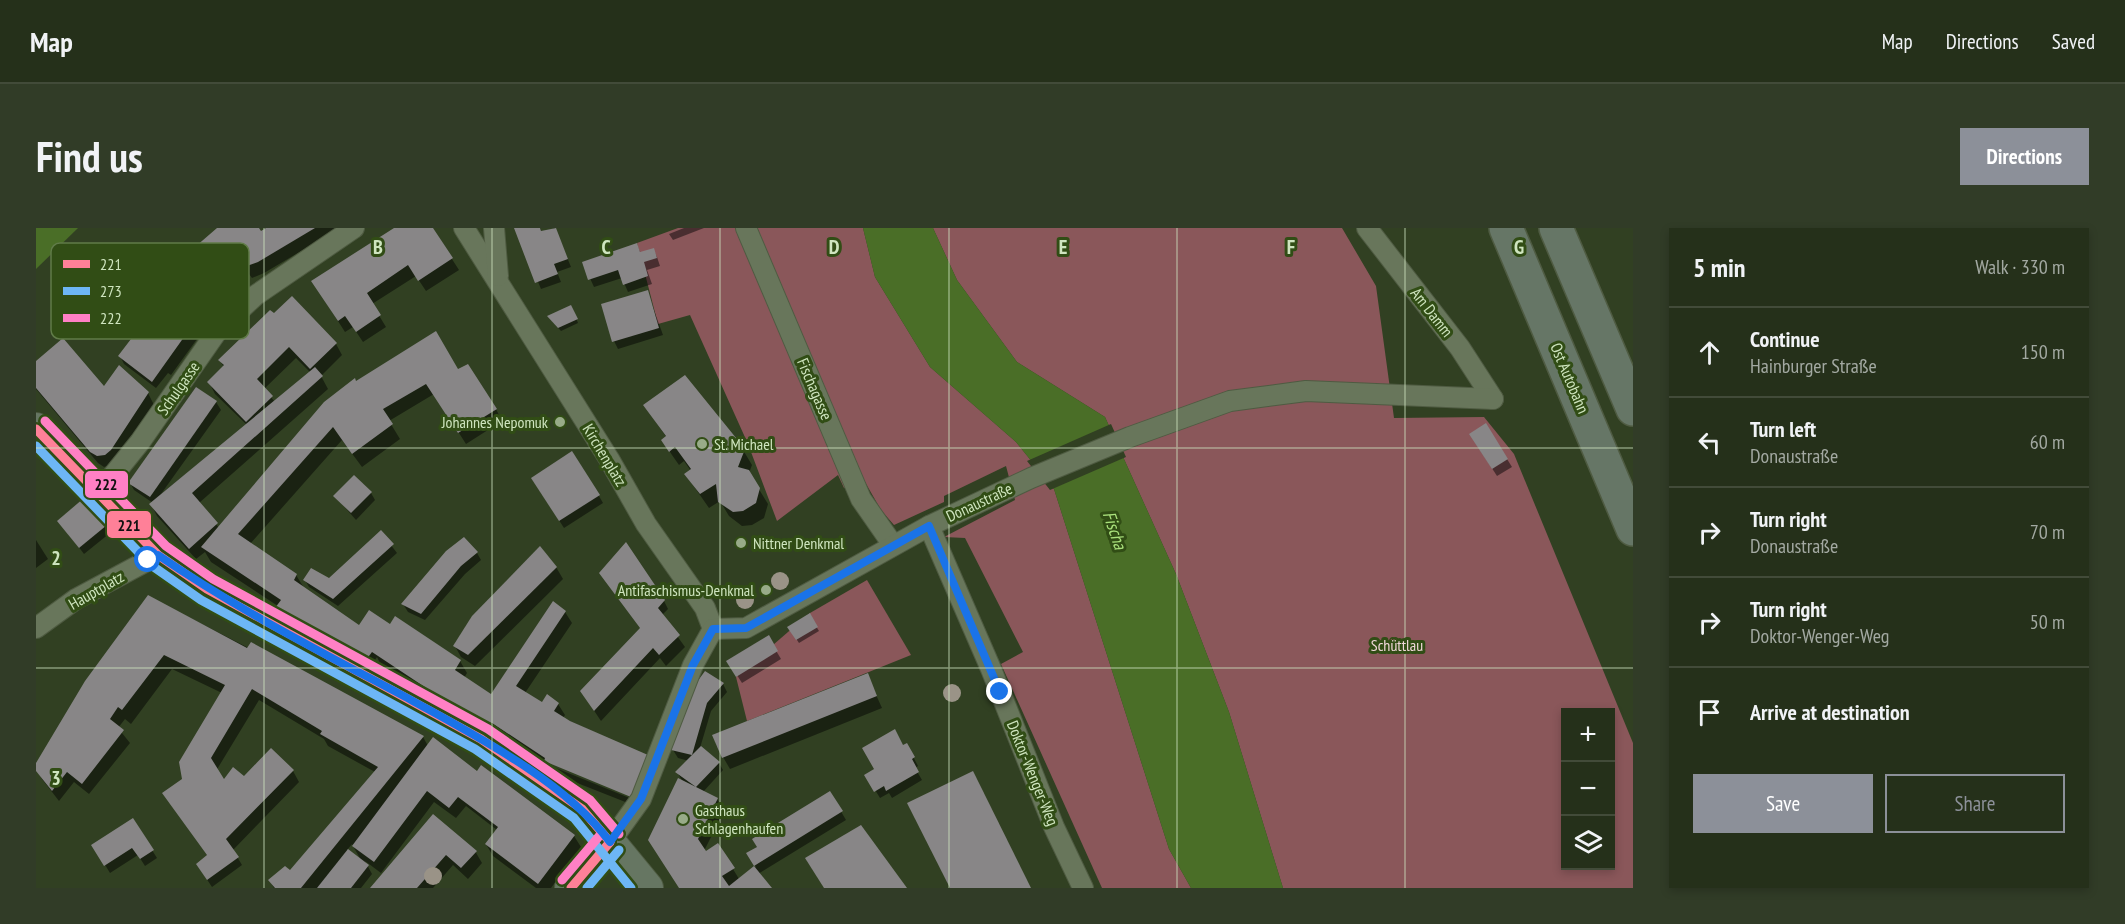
<!DOCTYPE html>
<meta charset="utf-8">
<style>
:root{--surface:#25301a;--page:#313c27;--text:#f1f3f6;--muted:#a3a9a2;--line:#424b39;--accent:#8c9099}
body{margin:0;font-family:"PT Sans Narrow",sans-serif;background:var(--page);color:var(--text)}
.controls{position:absolute;right:18px;bottom:18px;display:grid;overflow:hidden;border-radius:0px;box-shadow:0 3px 9px #0003}
.controls button{width:54px;height:54px;display:grid;place-items:center;padding:0;border:0;border-bottom:2px solid var(--line);background:var(--surface);color:var(--text);font:30px sans-serif}
.stop{position:absolute;width:18px;height:18px;margin:-14px;border:4px solid #1a73e8;border-radius:50%;background:#fff}
.stop.end{background:#1a73e8;border-color:#fff;box-shadow:0 2px 6px #0008}
.list{margin:0;padding:0;list-style:none}
h2{display:flex;justify-content:space-between;align-items:center;height:78px;margin:0;padding:0 24px;font-size:26px}
h2 small{font-size:20px;font-weight:400;color:var(--muted)}
.list li{display:grid;grid-template-columns:39px 1fr auto;gap:18px;align-items:center;box-sizing:border-box;height:90px;padding:0 24px;border-top:2px solid var(--line)}
.list b{display:block;font-size:22px;white-space:nowrap}
.list p{margin:0;font-size:20px;white-space:nowrap;color:var(--muted)}
.list em{font-size:20px;font-style:normal;color:var(--muted)}
.actions{display:flex;gap:12px;padding:18px 24px}
.actions a{flex:1;padding:14px 0;border:2px solid var(--accent);border-radius:0px;text-align:center;font-size:21px;color:var(--accent)}
.actions .main{background:var(--accent);color:#fff}
.icon{flex:none;width:33px;height:33px;fill:none;stroke:currentColor;stroke-width:2;stroke-linecap:round;stroke-linejoin:round}
.map{position:relative;flex:none;width:1597px;height:660px;overflow:hidden;border-radius:0px}
header{display:flex;align-items:center;gap:36px;box-sizing:border-box;height:84px;padding:0 30px;background:var(--surface);border-bottom:2px solid var(--line)}
header strong{font-size:28px}
nav{display:flex;gap:33px;margin-inline-start:auto;font-size:21px}
.intro{display:flex;align-items:center;justify-content:space-between;box-sizing:border-box;height:144px;padding:0 36px}
h1{margin:0;font-size:42px}
.button{padding:15px 27px;border-radius:0px;background:var(--accent);color:#fff;font-size:21px;font-weight:700}
main{display:flex;gap:36px;padding:0 36px}
aside{flex:1;background:var(--surface);border-radius:0px;box-shadow:0 3px 9px #0003}
.map>svg:first-child{display:block}
.green{fill:#8a575a;fill-rule:evenodd}
.water{fill:#4a6e27}
.pier{fill:#314022}
.shadow{fill:#0007;fill-rule:evenodd}
.building{fill:#888687}
.lines{fill:none;stroke-linecap:round;stroke-linejoin:round}
.street-casing{stroke:#4f5b42;stroke-width:22}
.primary-casing{stroke:#4f5b42;stroke-width:34}
.highway-casing{stroke:#4f5b42;stroke-width:36}
.street{stroke:#68765b;stroke-width:20}
.primary{stroke:#667662;stroke-width:32}
.highway{stroke:#667666;stroke-width:33}
.bus-1-casing{stroke:#314d15;stroke-width:14}
.bus-2-casing{stroke:#314d15;stroke-width:14}
.bus-3-casing{stroke:#314d15;stroke-width:14}
.bus-1{stroke:#ff8098;stroke-width:9}
.bus-2{stroke:#6db6f5;stroke-width:9}
.bus-3{stroke:#ff80c5;stroke-width:9}
.tree{fill:#9a9387}
.route{stroke:#1a73e8;stroke-width:8}
.grid{fill:none;stroke:#cfe5bf;stroke-width:1.5;stroke-opacity:0.55}
.poi-dot{fill:#98ab88;stroke:#314d15;stroke-width:2}
.labels{text-anchor:middle;dominant-baseline:central;stroke-width:6;stroke-linejoin:round;paint-order:stroke}
.street-label{font-size:16px;fill:#cfe5bf;stroke:#314d15}
.poi-label{font-size:16px;fill:#cfe5bf;stroke:#314d15;text-anchor:start}
.park-label{font-size:16px;fill:#f0d7d9;stroke:#314d15}
.water-label{font-size:18px;font-style:italic;fill:#aae17c;stroke:#314d15}
.key{fill:#314d15;stroke:#607b48;stroke-width:1.5}
.key-label{font-size:16px;fill:#cfe5bf}
.grid-label{font-size:20px;text-anchor:middle;font-weight:bold;fill:#cfe5bf;stroke:#314d15;stroke-width:6;stroke-linejoin:round;paint-order:stroke}
.line-badge{stroke:#314d15;stroke-width:2}
.pale-badge-label{font-size:16px;text-anchor:middle;font-weight:bold;fill:#111}
</style>
<header>
<strong>Map</strong>
<nav><a>Map</a><a>Directions</a><a>Saved</a></nav>
</header>
<div class="intro"><h1>Find us</h1><a class="button">Directions</a></div>
<main>
<div class="map">
<svg width="1597" height="660" viewBox="0 0 1597 660">
<rect width="100%" height="100%" fill="#314022"/>
<!-- green -->
<g class="green">
<polygon points="642,0 827,0 839,49 894,139 980,214 1018,261 1133,621 1155,660 1066,660 965,436 987,424 929,310 908,309 979,272 970,238 908,268 908,274 858,297 845,282 829,254 808,260 802,247 741,293 712,216 654,87 622,96 601,15"/>
<path d="M897,0h409l34,58 18,132 90,-1 30,37 119,289v145h-350l-54,-176 -53,-138 -71,-157 -88,-55 -60,-82zM1530,484h44v154h-44z"/>
<polygon points="831,352 875,427 711,493 700,449 774,385"/>
</g>
<!-- water -->
<g class="water">
<polygon points="0,0 42,0 0,41"/>
<polygon points="827,0 897,0 921,52 981,134 1069,189 1140,346 1193,484 1247,660 1155,660 1133,621 1018,261 980,214 894,139 839,49"/>
</g>
<!-- pier -->
<polygon class="pier" points="1075,196 1090,229 1014,262 991,233"/>
<!-- shadow -->
<g class="shadow">
<polygon points="183,0 221,0 225,5 233,0 304,0 228,45 216,50 213,46 167,96 169,100 135,147 132,145 120,160 88,136 84,128"/>
<polygon points="360,0 396,0 423,42 390,63 380,48 336,76 350,99 327,114 317,99 309,104 284,65"/>
<polygon points="480,0 504,0 506,5 519,0 535,39 521,44 525,54 505,61"/>
<polygon points="648,0 668,0 637,12 633,6"/>
<polygon points="600,17 605,25 617,21 621,29 624,38 611,42 616,56 592,64 586,50 558,59 547,35"/>
<polygon points="611,63 627,107 582,121 578,113"/>
<polygon points="537,82 542,95 525,103 515,92"/>
<path d="M234,84l66,32 6,11 -21,21 7,13 -129,114 20,25 137,-145 102,-12 38,38 6,12 -36,23 -32,-50 -45,27 11,18 -38,28 -20,-27 -92,104 46,31 8,13 55,39 30,-2 71,36 7,12 -3,5 27,18 74,-84 7,11 -47,70 17,12 16,-1 7,11 -2,3 84,38 -9,51 -86,-34 -3,-6 -50,-34 -5,7 -114,-77 -3,-6 -9,14 -87,-55 -3,-10 -67,-44 -6,-10 -9,7 -39,-43 -6,-12 2,-1 -19,-13 -4,-7 66,-94 20,13 5,8 -60,84 86,-69 -32,-31 -6,-12 15,-15 -4,-6zM260,130l15,15 -36,29 -11,-13zM510,533l93,37 -2,3 -91,-37z"/>
<polygon points="0,135 68,161 112,165 118,177 82,234 68,239 62,235 0,161"/>
<polygon points="609,178 707,222 716,237 713,245 732,276 728,290 716,297 706,298 693,288 684,273 673,280 650,247 655,243 648,233 643,237 636,227 627,213 631,210"/>
<polygon points="1439,214 1471,231 1476,239 1461,248"/>
<polygon points="501,258 563,268 567,275 528,300"/>
<polygon points="335,265 339,272 320,292 299,268"/>
<polygon points="23,293 69,298 74,305 48,326"/>
<polygon points="345,304 361,325 302,378 273,359 269,352 293,352"/>
<polygon points="0,312 12,331 0,340"/>
<polygon points="441,325 445,332 429,346 389,392 372,384 367,376"/>
<polygon points="520,339 527,351 439,438 425,429 419,418"/>
<polygon points="565,345 628,373 632,381 626,387 649,419 630,438 624,430 565,493 553,475 605,401"/>
<path d="M113,369l274,140 5,9 49,27 97,63 7,11 -30,41h-15l-43,-32 -7,-12 11,-14 -31,-24 -10,12 -22,-16 -53,71 -16,-12 7,13 -11,14h-87l-4,-7 20,-9 85,-100 -47,-26 -4,-7 -65,-39 -43,71 7,11 70,-11 6,11 -66,68 9,15 -30,22 -10,-15 7,-16 -25,-77 38,-86 -50,-24 -41,55 -6,-5 -7,9 12,15 -41,51 -15,-12 -15,19 -17,-22 -6,-13zM316,616l10,18 -15,-12z"/>
<polygon points="773,387 783,403 763,415 753,400"/>
<polygon points="732,409 745,431 706,455 692,433"/>
<polygon points="831,447 846,480 694,541 687,529"/>
<polygon points="687,456 691,464 675,483 664,520 683,535 687,542 667,564 681,571 688,583 668,623 697,641 703,651 720,639 712,626 794,565 810,592 722,646 734,660 644,660 647,554 641,544 653,533 642,530 637,522 654,465"/>
<polygon points="871,517 882,538 879,540 886,552 856,570 853,565 844,570 830,547"/>
<polygon points="398,588 439,623 446,635 432,651 417,637 397,660 336,660"/>
<polygon points="97,592 121,630 109,638 102,627 74,645 57,617"/>
</g>
<!-- building -->
<g class="building">
<polygon points="181,0 223,0 225,3 230,0 279,0 222,34 208,39 163,88 116,154 82,128 95,111 92,109 131,58 128,55 161,21 159,19"/>
<polygon points="358,0 397,0 417,30 382,53 372,37 331,65 345,87 320,104 309,88 302,93 275,53"/>
<polygon points="478,0 504,0 505,3 520,0 532,31 518,36 522,46 499,55"/>
<polygon points="601,15 604,24 618,20 621,30 608,34 612,48 587,57 582,42 552,52 546,34"/>
<polygon points="612,62 623,100 576,114 565,76"/>
<polygon points="256,68 301,115 274,141 253,119 221,151 237,168 210,194 171,154 188,137 182,132 234,82 238,85"/>
<polygon points="535,77 542,91 522,100 511,88"/>
<polygon points="400,103 422,141 432,136 461,181 422,205 390,156 347,181 357,196 316,226 297,199 202,306 261,346 258,352 323,397 333,382 354,396 359,388 425,432 419,442 455,466 517,373 530,383 480,458 506,474 511,466 523,475 518,483 534,493 612,527 595,569 508,533 509,530 456,495 452,501 336,424 327,436 239,380 245,372 165,319 288,174 319,150 320,153"/>
<polygon points="27,110 68,158 83,137 113,164 75,222 69,227 61,228 54,224 0,160 0,133"/>
<polygon points="279,139 287,148 156,265 182,295 153,321 113,276"/>
<polygon points="649,147 709,221 702,239 713,242 724,260 720,275 707,283 697,284 682,274 680,256 664,266 648,246 655,241 639,219 633,224 625,212 630,208 607,177"/>
<polygon points="160,159 181,173 114,269 92,255"/>
<polygon points="1450,195 1472,231 1456,241 1433,206"/>
<polygon points="536,223 564,267 523,293 495,250"/>
<polygon points="318,247 336,264 315,285 297,268"/>
<polygon points="48,270 71,297 43,320 21,293"/>
<polygon points="345,302 358,316 297,371 267,352 275,340 293,350"/>
<polygon points="428,309 442,324 425,338 385,386 365,376 410,323"/>
<polygon points="590,314 629,372 622,380 644,407 623,427 617,420 558,483 544,463 604,400 563,345"/>
<polygon points="504,318 521,339 432,427 417,418 436,388"/>
<polygon points="112,367 211,420 215,414 388,508 265,660 239,660 232,652 249,638 254,642 342,539 284,506 286,503 216,461 175,530 188,551 197,539 208,548 235,520 258,542 190,611 203,629 171,652 160,636 171,627 126,565 146,551 143,534 189,457 128,427 86,482 82,479 74,491 88,502 46,556 31,544 16,563 0,543 0,535 49,453"/>
<polygon points="774,385 782,399 760,412 751,399"/>
<polygon points="733,407 742,423 700,449 690,433"/>
<polygon points="669,443 688,455 671,475 656,527 635,522 653,465"/>
<polygon points="832,445 841,468 686,530 676,507"/>
<polygon points="859,501 867,517 871,515 879,529 876,531 883,544 850,563 848,558 838,564 828,547 838,541 826,520"/>
<polygon points="397,509 441,543 445,537 539,607 502,656 449,616 462,599 422,569 413,580 391,563 338,634 316,618"/>
<polygon points="665,518 684,534 660,559 682,570 662,611 670,623 682,615 699,640 686,648 693,658 718,638 710,625 721,619 716,611 794,563 807,583 718,638 736,660 643,660 612,612 642,550 660,559 639,544"/>
<polygon points="937,543 995,660 914,660 871,575"/>
<polygon points="397,586 441,623 425,640 410,627 381,660 334,660"/>
<polygon points="97,590 118,622 104,631 96,620 68,638 55,617"/>
<polygon points="825,597 871,660 788,660 769,630"/>
<polygon points="312,621 333,637 315,660 281,660"/>
</g>
<g class="lines">
<defs>
<g id="street">
<polyline points="428,0 573,231 610,296 669,380 677,401"/>
<polyline points="458,0 462,48"/>
<polyline points="710,0 825,271 857,317"/>
<polyline points="1331,0 1424,120 1457,171"/>
<polyline points="62,266 104,214 182,102 220,67 318,0"/>
<polyline points="893,298 955,441 1018,599 1047,660"/>
<polyline points="0,400 40,371 122,327"/>
<polyline points="677,401 710,400 893,298 995,250 1094,209 1194,173 1270,163 1457,171"/>
<polyline points="574,614 605,571 657,437 677,401"/>
</g>
<g id="primary">
<polyline points="0,201 122,327 171,361 445,511 546,581 611,660"/>
<polyline points="535,660 574,614"/>
</g>
<g id="highway">
<polyline points="1470,0 1597,301"/>
<polyline points="1520,0 1597,181"/>
</g>
</defs>
<!-- street casing -->
<use href="#street" class="street-casing"/>
<!-- primary casing -->
<use href="#primary" class="primary-casing"/>
<!-- highway casing -->
<use href="#highway" class="highway-casing"/>
<!-- street -->
<use href="#street" class="street"/>
<!-- primary -->
<use href="#primary" class="primary"/>
<!-- highway -->
<use href="#highway" class="highway"/>
<defs>
<g id="bus-1">
<polyline points="0,201 122,327 171,361 445,511 546,581 574,614"/>
<polyline points="535,660 574,614"/>
</g>
<g id="bus-2">
<polyline points="0,218 115,337 165,372 439,521 538,590 595,660"/>
<polyline points="551,660 583,622"/>
</g>
<g id="bus-3">
<polyline points="9,193 130,318 177,351 452,501 554,572 583,606"/>
<polyline points="526,652 565,606"/>
</g>
</defs>
<!-- bus-1 casing -->
<use href="#bus-1" class="bus-1-casing"/>
<!-- bus-2 casing -->
<use href="#bus-2" class="bus-2-casing"/>
<!-- bus-3 casing -->
<use href="#bus-3" class="bus-3-casing"/>
<!-- bus-1 -->
<use href="#bus-1" class="bus-1"/>
<!-- bus-2 -->
<use href="#bus-2" class="bus-2"/>
<!-- bus-3 -->
<use href="#bus-3" class="bus-3"/>
</g>
<!-- trees -->
<g class="tree">
<circle cx="744" cy="353" r="9"/>
<circle cx="709" cy="372" r="9"/>
<circle cx="916" cy="465" r="9"/>
<circle cx="397" cy="648" r="9"/>
</g>
<g class="lines">
<!-- route -->
<path class="route" d="M112,332l10,-5c80,55 167,99 253,145 67,37 153,81 199,142l31,-43 52,-134 20,-36 33,-1 183,-102 71,166"/>
</g>
<!-- grid -->
<path class="grid" d="M228,0v660M456,0v660M684,0v660M913,0v660M1141,0v660M1369,0v660M0,220h1597M0,440h1597"/>
<!-- markers -->
<g class="poi-dot">
<circle cx="524" cy="194" r="6"/>
<circle cx="666" cy="216" r="6"/>
<circle cx="705" cy="315" r="6"/>
<circle cx="730" cy="362" r="6"/>
<circle cx="647" cy="591" r="6"/>
</g>
<g class="labels">
<!-- street labels -->
<g class="street-label">
<text transform="translate(1396 84) rotate(52)">Am Damm</text>
<text transform="translate(1534 150) rotate(67)">Ost Autobahn</text>
<text transform="translate(142 160) rotate(-55)">Schulgasse</text>
<text transform="translate(779 161) rotate(67)">Fischagasse</text>
<text transform="translate(569 227) rotate(59)">Kirchenplatz</text>
<text transform="translate(943 274) rotate(-25)">Donaustraße</text>
<text transform="translate(60 362) rotate(-30)">Hauptplatz</text>
<text transform="translate(997 545) rotate(68)">Doktor-Wenger-Weg</text>
</g>
<!-- poi labels -->
<g class="poi-label">
<text x="512" y="194" text-anchor="end">Johannes Nepomuk</text>
<text x="678" y="216">St. Michael</text>
<text x="717" y="315">Nittner Denkmal</text>
<text x="718" y="362" text-anchor="end">Antifaschismus-Denkmal</text>
<text x="659" y="582">Gasthaus<tspan x="659" dy="18">Schlagenhaufen</tspan></text>
</g>
<!-- park labels -->
<g class="park-label">
<text x="1361" y="417">Schüttlau</text>
</g>
<!-- water labels -->
<g class="water-label">
<text transform="translate(1079 302) rotate(71)">Fischa</text>
</g>
</g>
<!-- legend -->
<rect x="15" y="15" width="198" height="96" rx="9" class="key"/>
<rect x="27" y="32" width="27" height="8" fill="#ff8098"/>
<rect x="27" y="59" width="27" height="8" fill="#6db6f5"/>
<rect x="27" y="86" width="27" height="8" fill="#ff80c5"/>
<g class="key-label">
<text x="64" y="42">221</text>
<text x="64" y="69">273</text>
<text x="64" y="96">222</text>
</g>
<g class="grid-label">
<text x="342" y="26">B</text>
<text x="570" y="26">C</text>
<text x="798" y="26">D</text>
<text x="1027" y="26">E</text>
<text x="1255" y="26">F</text>
<text x="1483" y="26">G</text>
<text x="20" y="337">2</text>
<text x="20" y="557">3</text>
</g>
<g class="line-badge">
<rect x="48" y="242" width="45" height="29" rx="6" fill="#ff80c5"/>
<rect x="70" y="282" width="46" height="29" rx="6" fill="#ff8098"/>
</g>
<g class="pale-badge-label">
<text x="70" y="262">222</text>
<text x="93" y="303">221</text>
</g>
</svg>
<div class="controls">
<button>+</button>
<button>−</button>
<button><svg class="icon" aria-label="layers" viewBox="0 0 24 24"><path d="M12 4l9 5-9 5-9-5zM3 14l9 5 9-5"/></svg></button>
</div>
<div class="stop" style="left:112px;top:332px"></div>
<div class="stop end" style="left:964px;top:464px"></div>
</div>
<aside>
<h2>5 min<small>Walk · 330 m</small></h2>
<ul class="list">
<li><svg class="icon" aria-label="ahead" viewBox="0 0 24 24"><path d="M12 20V5M6 11l6-6 6 6"/></svg><div><b>Continue</b><p>Hainburger Straße</p></div><em>150 m</em></li>
<li><svg class="icon" aria-label="left" viewBox="0 0 24 24"><path d="M17 20v-9H6M10 6l-5 5 5 5"/></svg><div><b>Turn left</b><p>Donaustraße</p></div><em>60 m</em></li>
<li><svg class="icon" aria-label="right" viewBox="0 0 24 24"><path d="M7 20v-9h11M14 6l5 5-5 5"/></svg><div><b>Turn right</b><p>Donaustraße</p></div><em>70 m</em></li>
<li><svg class="icon" aria-label="right" viewBox="0 0 24 24"><path d="M7 20v-9h11M14 6l5 5-5 5"/></svg><div><b>Turn right</b><p>Doktor-Wenger-Weg</p></div><em>50 m</em></li>
<li><svg class="icon" aria-label="arrive" viewBox="0 0 24 24"><path d="M6 21V4h12l-3 4 3 4H6"/></svg><div><b>Arrive at destination</b></div></li>
</ul>
<div class="actions"><a class="main">Save</a><a>Share</a></div>
</aside>
</main>
